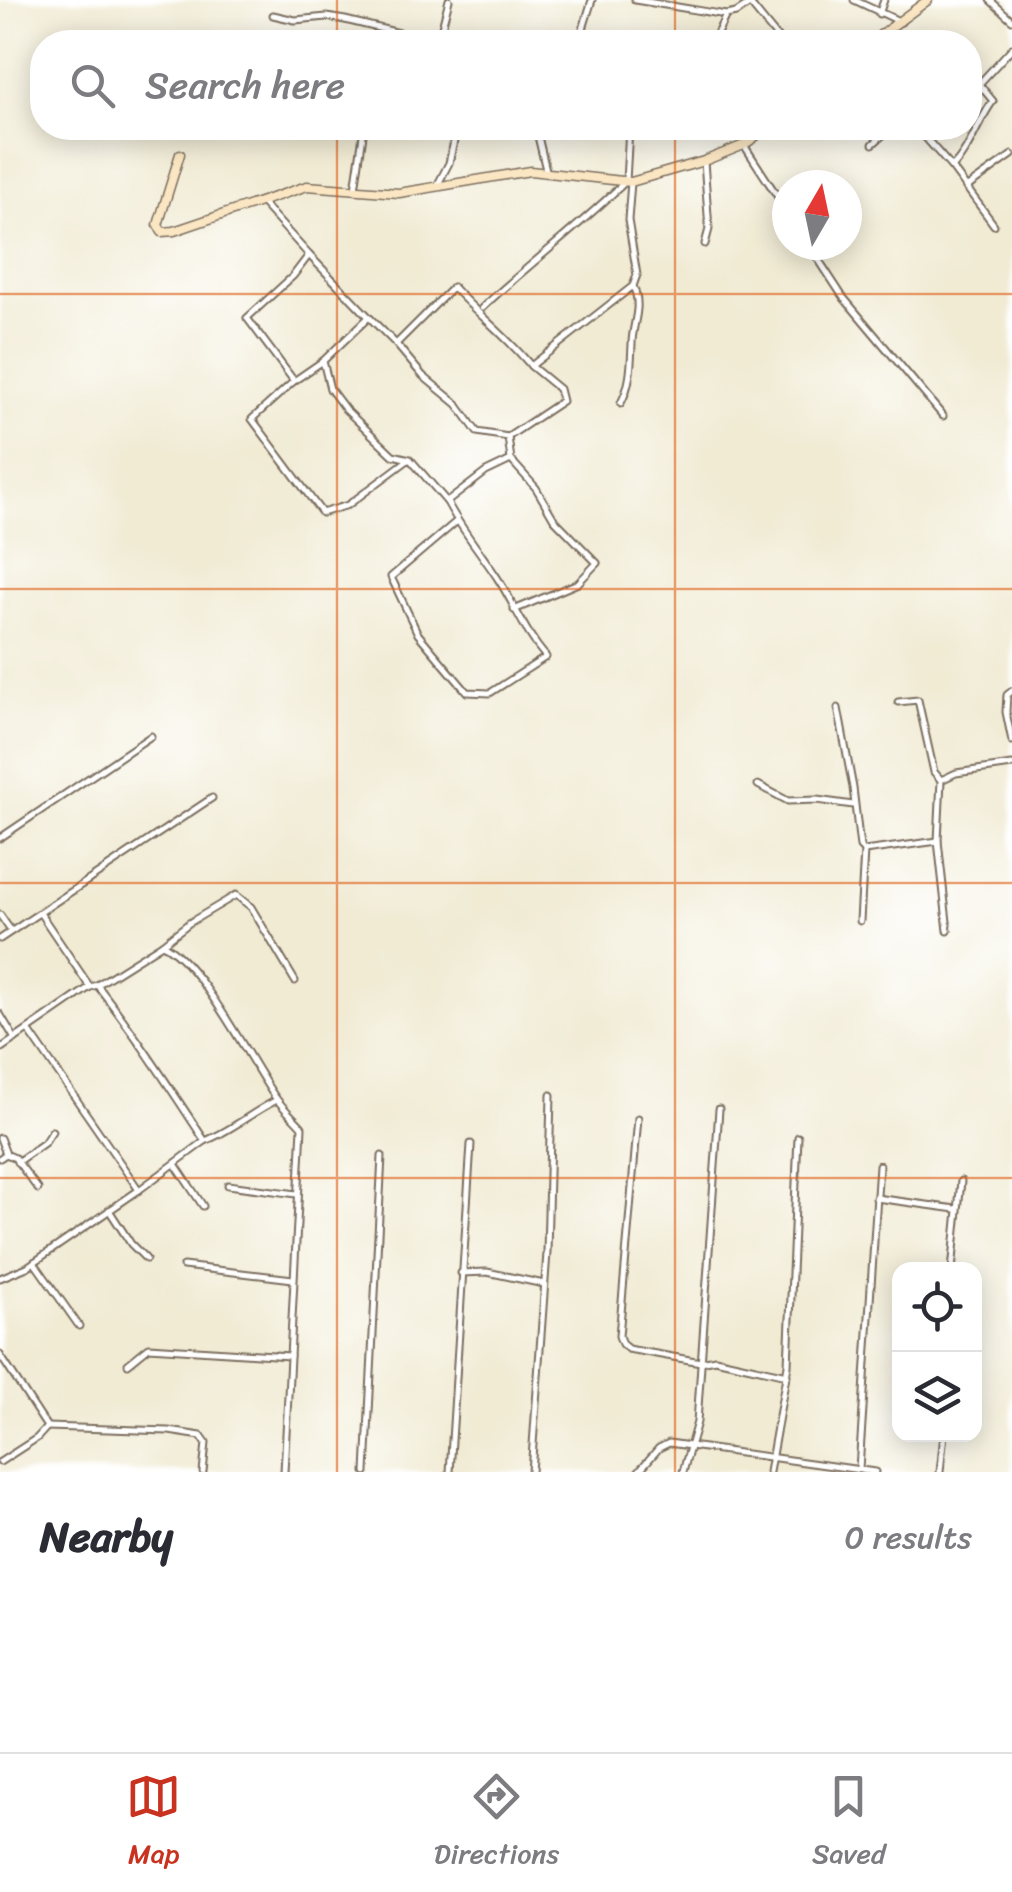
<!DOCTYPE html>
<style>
:root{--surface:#fff;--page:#f7f7f7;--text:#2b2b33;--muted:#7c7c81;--line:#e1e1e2;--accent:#c8321e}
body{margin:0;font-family:Sriracha,sans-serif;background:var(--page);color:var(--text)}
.controls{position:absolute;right:30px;bottom:30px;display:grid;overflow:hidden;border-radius:20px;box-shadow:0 5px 25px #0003}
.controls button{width:90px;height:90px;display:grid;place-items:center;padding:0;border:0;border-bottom:2px solid var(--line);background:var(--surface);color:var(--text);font:50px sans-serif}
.compass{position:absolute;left:772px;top:170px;width:90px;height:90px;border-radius:50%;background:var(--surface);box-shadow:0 5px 25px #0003;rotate:9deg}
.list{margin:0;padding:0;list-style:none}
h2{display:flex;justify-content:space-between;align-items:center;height:130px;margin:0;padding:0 40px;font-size:42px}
h2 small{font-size:32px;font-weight:400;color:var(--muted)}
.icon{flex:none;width:55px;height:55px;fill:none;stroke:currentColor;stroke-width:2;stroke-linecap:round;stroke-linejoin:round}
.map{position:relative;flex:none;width:1012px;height:1472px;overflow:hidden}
.search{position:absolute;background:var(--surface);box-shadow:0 5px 25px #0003;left:30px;right:30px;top:30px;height:110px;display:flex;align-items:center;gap:25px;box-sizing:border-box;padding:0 35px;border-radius:40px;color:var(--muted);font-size:38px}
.sheet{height:280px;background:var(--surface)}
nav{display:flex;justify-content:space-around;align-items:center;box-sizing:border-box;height:140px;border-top:2px solid var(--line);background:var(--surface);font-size:28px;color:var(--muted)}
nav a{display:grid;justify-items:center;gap:5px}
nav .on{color:var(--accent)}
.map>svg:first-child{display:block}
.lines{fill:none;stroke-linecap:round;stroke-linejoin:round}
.street-casing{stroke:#7b6e5e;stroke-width:9}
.secondary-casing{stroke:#7b6e5e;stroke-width:11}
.street{stroke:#fff;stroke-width:5}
.secondary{stroke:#fbe6c3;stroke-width:8}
.grid{fill:none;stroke:#df570d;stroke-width:2.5;stroke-opacity:0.55}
</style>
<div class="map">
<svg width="1012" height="1472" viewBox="0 0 1012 1472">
<rect width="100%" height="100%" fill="#fff"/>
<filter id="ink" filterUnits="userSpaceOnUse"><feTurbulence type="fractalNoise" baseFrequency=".01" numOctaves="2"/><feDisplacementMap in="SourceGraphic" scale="20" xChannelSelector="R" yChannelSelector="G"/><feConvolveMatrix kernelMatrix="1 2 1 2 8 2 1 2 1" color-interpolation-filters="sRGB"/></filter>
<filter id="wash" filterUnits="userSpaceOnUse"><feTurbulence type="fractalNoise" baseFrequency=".0048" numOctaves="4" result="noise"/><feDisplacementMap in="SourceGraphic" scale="40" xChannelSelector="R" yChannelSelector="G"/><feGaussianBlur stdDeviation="2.25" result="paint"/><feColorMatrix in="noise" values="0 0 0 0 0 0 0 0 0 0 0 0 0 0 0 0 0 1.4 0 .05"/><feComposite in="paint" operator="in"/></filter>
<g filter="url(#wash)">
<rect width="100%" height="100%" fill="#f1ebd4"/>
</g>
<g filter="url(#ink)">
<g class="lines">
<defs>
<g id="street">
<polyline points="635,0 726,15 736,13 756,0"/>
<polyline points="854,0 901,22"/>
<polyline points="990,0 1012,20"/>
<polyline points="750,4 781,42"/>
<polyline points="879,14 884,0"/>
<polyline points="273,15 295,20 327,17 345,20 437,42"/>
<polyline points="438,42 449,0"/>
<polyline points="579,42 592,0"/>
<polyline points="713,42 726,15"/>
<polyline points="536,128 546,170"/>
<polyline points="917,128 952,168 994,225"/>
<polyline points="873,144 891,128"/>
<polyline points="744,145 787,211"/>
<polyline points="704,161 709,229 705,244"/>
<path d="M952,168c19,-20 25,-45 41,-67l-14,-17 33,-36"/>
<polyline points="437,186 449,163 457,128"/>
<polyline points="966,188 1012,155"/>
<polyline points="355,189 364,128"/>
<polyline points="261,202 309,255"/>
<polyline points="809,245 843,297 943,416"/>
<path d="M482,308c47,-44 98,-82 144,-127l3,-53"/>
<polyline points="369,317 309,255 293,276 247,318 294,381 323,361 330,389 345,409 393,455 410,459 447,502 486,472 511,460 508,437 562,401 559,389 531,366 633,286 637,275 628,220 631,182"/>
<polyline points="396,344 423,376 457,404 477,432 508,437"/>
<path d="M323,361l46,-44 27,27 57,-57c25,28 54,49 78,79"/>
<polyline points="294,381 252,419 322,513 348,505 408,460"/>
<path d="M621,403c10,-19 10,-38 11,-59 0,-21 11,-36 1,-58"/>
<polyline points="511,460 536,488 554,519 597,563 578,583 514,610"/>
<path d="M447,502c15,29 36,53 53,80 16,26 26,52 46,75l-56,36 -23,-1 -49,-58 -27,-57 66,-56"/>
<polyline points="1012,691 1007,695 1006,712 1012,741"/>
<polyline points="898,702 918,700 934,772 941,780 938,841 948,931"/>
<polyline points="838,708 853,788 860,847 864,851 938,841"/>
<polyline points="941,780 956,773 1012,765"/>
<polyline points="758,785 788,801 817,800 853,805"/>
<polyline points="0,838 151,736"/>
<polyline points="40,913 90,987"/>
<polyline points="0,915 11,931"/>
<polyline points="860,921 864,851"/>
<polyline points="0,939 212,798"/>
<polyline points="162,944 189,923 236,895 251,907 295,981"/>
<polyline points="0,1014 15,1039"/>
<polyline points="29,1031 139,1190 205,1141"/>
<polyline points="0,1049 90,987 97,985"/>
<path d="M277,1100c-25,12 -46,31 -72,41 -35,-53 -69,-106 -108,-156l65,-41c37,16 88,117 113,153 8,11 18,20 27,30l-18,345"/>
<polyline points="638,1118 619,1336 622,1344 628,1349 701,1362 715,1359 787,1375"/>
<polyline points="0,1138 6,1154 0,1158"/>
<polyline points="6,1154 15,1158 38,1189"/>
<polyline points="17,1162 44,1143 52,1131"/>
<polyline points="175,1164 203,1206"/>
<polyline points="228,1185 297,1194"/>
<polyline points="876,1198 956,1209"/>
<polyline points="109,1210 131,1244 146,1259"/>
<polyline points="34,1262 79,1326"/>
<polyline points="183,1266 293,1279"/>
<polyline points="952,1270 961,1181"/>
<polyline points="461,1273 487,1272 544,1284"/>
<polyline points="0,1278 27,1267 139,1190"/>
<polyline points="0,1355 47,1427 37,1438 0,1462"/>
<polyline points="128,1364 149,1347 290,1356"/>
<polyline points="47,1427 169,1431 201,1436 206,1443 203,1472"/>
<polyline points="859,1469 879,1165"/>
<polyline points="366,1472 382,1156"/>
<polyline points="450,1472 471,1144"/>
<polyline points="531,1472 547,1253 551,1095"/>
<polyline points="638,1472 659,1448 669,1443 875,1472"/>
<polyline points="683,1472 697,1422 719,1109"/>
<polyline points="769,1472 788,1365 798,1137"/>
<polyline points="940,1472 944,1434"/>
</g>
<g id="secondary">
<polyline points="871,42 928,0"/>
<polyline points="180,154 158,225 162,232 174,231 307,186 399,193 530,171 631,182 704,161 744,145 767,128"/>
</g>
</defs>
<!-- street casing -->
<use href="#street" class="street-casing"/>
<!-- secondary casing -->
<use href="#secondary" class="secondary-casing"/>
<!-- street -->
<use href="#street" class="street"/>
<!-- secondary -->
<use href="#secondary" class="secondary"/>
</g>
</g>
<!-- grid -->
<path class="grid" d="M337,0v42M675,0v42M337,128v1344M675,128v1344M0,294h1012M0,589h1012M0,883h1012M0,1178h1012"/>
</svg>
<div class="controls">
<button><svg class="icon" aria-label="locate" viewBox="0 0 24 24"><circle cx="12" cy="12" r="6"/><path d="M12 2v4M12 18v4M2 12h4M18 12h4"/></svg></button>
<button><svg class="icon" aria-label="layers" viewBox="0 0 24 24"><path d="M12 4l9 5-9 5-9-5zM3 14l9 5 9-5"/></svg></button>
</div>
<svg class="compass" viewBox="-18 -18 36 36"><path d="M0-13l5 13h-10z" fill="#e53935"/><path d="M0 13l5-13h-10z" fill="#7c7c81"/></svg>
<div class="search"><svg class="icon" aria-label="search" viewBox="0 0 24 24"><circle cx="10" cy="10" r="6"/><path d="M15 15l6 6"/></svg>Search here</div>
</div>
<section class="sheet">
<h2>Nearby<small>0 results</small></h2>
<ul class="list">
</ul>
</section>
<nav>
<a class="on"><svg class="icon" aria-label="map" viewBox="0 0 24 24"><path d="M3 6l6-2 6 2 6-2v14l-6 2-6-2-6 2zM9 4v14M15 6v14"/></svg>Map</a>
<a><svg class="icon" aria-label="directions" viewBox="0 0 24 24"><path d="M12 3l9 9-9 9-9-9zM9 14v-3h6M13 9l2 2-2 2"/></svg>Directions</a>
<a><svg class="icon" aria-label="saved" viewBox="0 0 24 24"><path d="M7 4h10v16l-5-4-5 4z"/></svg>Saved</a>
</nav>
